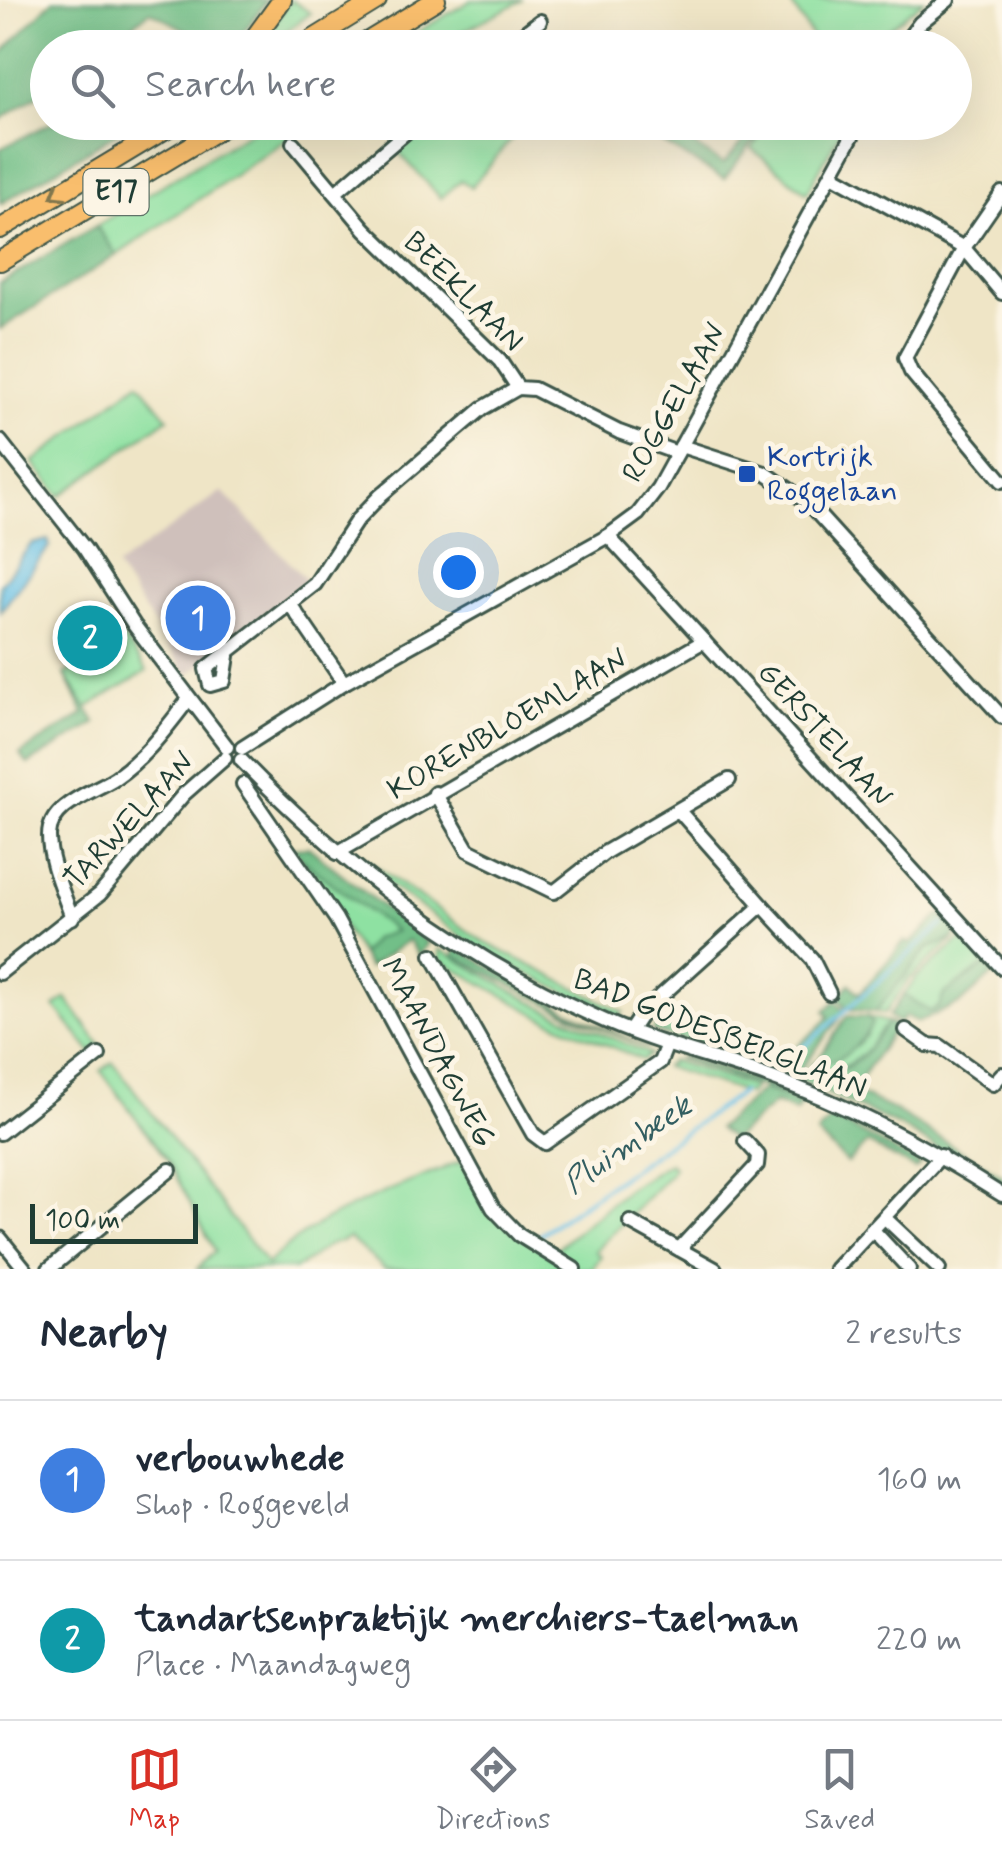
<!DOCTYPE html>
<meta charset="utf-8">
<style>
:root{--surface:#fff;--page:#f2f2f3;--text:#1f2937;--muted:#747a83;--line:#e0e1e3;--accent:#d93025}
body{margin:0;font-family:Mynerve,sans-serif;background:var(--page);color:var(--text)}
.scale{position:absolute;left:30px;bottom:25px;width:168px;box-sizing:border-box;padding-left:10px;border:5px solid #1f3d34;border-top:0;font-size:28px;line-height:35px;white-space:nowrap;color:#1f3d34;-webkit-text-stroke:8px #fcf5e5;paint-order:stroke}
.you{position:absolute;left:458px;top:572px;width:35px;height:35px;margin:-25px;border:8px solid #fff;border-radius:50%;background:#1a73e8;box-shadow:0 0 0 15px #1a73e833}
.badge{display:grid;place-items:center;width:65px;height:65px;border-radius:50%;background:var(--accent);color:#fff;font-size:32px;font-weight:700}
.pin{position:absolute;translate:-50% -50%;border:5px solid #fff;box-shadow:0 2px 10px #0006}
.list{margin:0;padding:0;list-style:none}
h2{display:flex;justify-content:space-between;align-items:center;height:130px;margin:0;padding:0 40px;font-size:42px}
h2 small{font-size:32px;font-weight:400;color:var(--muted)}
.list li{display:grid;grid-template-columns:65px 1fr auto;gap:30px;align-items:center;box-sizing:border-box;height:160px;padding:0 40px;border-top:2px solid var(--line)}
.list b{display:block;font-size:38px;white-space:nowrap}
.list p{margin:0;font-size:32px;white-space:nowrap;color:var(--muted)}
.list em{font-size:32px;font-style:normal;color:var(--muted)}
.icon{flex:none;width:55px;height:55px;fill:none;stroke:currentColor;stroke-width:2;stroke-linecap:round;stroke-linejoin:round}
.map{position:relative;flex:none;width:1002px;height:1269px;overflow:hidden}
.search{position:absolute;background:var(--surface);box-shadow:0 10px 40px #0002;left:30px;right:30px;top:30px;height:110px;display:flex;align-items:center;gap:25px;box-sizing:border-box;padding:0 35px;border-radius:55px;color:var(--muted);font-size:38px}
.sheet{height:450px;background:var(--surface)}
nav{display:flex;justify-content:space-around;align-items:center;box-sizing:border-box;height:140px;border-top:2px solid var(--line);background:var(--surface);font-size:28px;color:var(--muted)}
nav a{display:grid;justify-items:center;gap:5px}
nav .on{color:var(--accent)}
.map>svg:first-child{display:block}
.industrial{fill:#cfc0bb}
.green{fill:#8ee1a2;stroke:#568f6b;stroke-width:2.5}
.forest{fill:#72bf88;stroke:#487e5e;stroke-width:2.5}
.water{fill:#6bc2e8;stroke:#45808e;stroke-width:2.5}
.lines{fill:none;stroke-linecap:round;stroke-linejoin:round}
.stream{stroke:#6bc2e8;stroke-width:4}
.minor-casing{stroke:#3e564a;stroke-width:18}
.highway-casing{stroke:#3e564a;stroke-width:22}
.minor{stroke:#fff;stroke-width:12}
.highway{stroke:#f9be6d;stroke-width:18}
.oneway{stroke:#81774e}
.transit-dot{fill:#1a4fb4;stroke:#fcf5e5;stroke-width:4}
.labels{text-anchor:middle;dominant-baseline:central;stroke-width:10;stroke-linejoin:round;paint-order:stroke}
.shield{fill:#fcf5e5;stroke:#617469;stroke-width:2.5}
.shield-label{font-size:28px;font-weight:bold;fill:#1f3d34}
.street-label{font-size:30px;fill:#1f3d34;stroke:#fcf5e5}
.transit-label{font-size:30px;fill:#164399;stroke:#fcf5e5;text-anchor:start}
.water-label{font-size:32px;font-style:italic;fill:#325e61;stroke:#fcf5e5}
</style>
<div class="map">
<svg width="1002" height="1269" viewBox="0 0 1002 1269">
<rect width="100%" height="100%" fill="#fcf5e5"/>
<filter id="ink" filterUnits="userSpaceOnUse"><feTurbulence type="fractalNoise" baseFrequency=".01" numOctaves="2"/><feDisplacementMap in="SourceGraphic" scale="20" xChannelSelector="R" yChannelSelector="G"/><feConvolveMatrix kernelMatrix="1 2 1 2 8 2 1 2 1" color-interpolation-filters="sRGB"/></filter>
<filter id="wash" filterUnits="userSpaceOnUse"><feTurbulence type="fractalNoise" baseFrequency=".0048" numOctaves="4" result="noise"/><feDisplacementMap in="SourceGraphic" scale="40" xChannelSelector="R" yChannelSelector="G"/><feGaussianBlur stdDeviation="2.25" result="paint"/><feColorMatrix in="noise" values="0 0 0 0 0 0 0 0 0 0 0 0 0 0 0 0 0 1.4 0 .05"/><feComposite in="paint" operator="in"/></filter>
<g filter="url(#wash)">
<rect width="100%" height="100%" fill="#efe5c6"/>
<!-- industrial -->
<polygon class="industrial" points="222,491 306,580 277,607 187,675 116,567"/>
<!-- green -->
<g class="green">
<polygon points="291,0 311,13 265,47 256,48"/>
<polygon points="472,0 523,0 432,47 392,47"/>
<polygon points="789,0 924,0 866,47 819,48"/>
<polygon points="264,123 281,123 290,137 117,255 96,226"/>
<polygon points="424,123 525,123 471,187 461,180 441,198 394,147"/>
<polygon points="837,123 843,126 807,193 752,149 768,123"/>
<polygon points="139,382 168,418 60,496 33,462"/>
<polygon points="123,637 147,671 86,708 65,674"/>
<polygon points="355,852 482,941 623,1012 618,1018 481,950 353,859"/>
<polygon points="302,862 320,869 396,932 367,946 361,955"/>
<polygon points="955,938 909,979 885,1013 875,1012 928,949"/>
<polygon points="962,939 986,965 944,994 939,1007 930,1012 904,995 916,978"/>
<polygon points="439,949 547,1010 650,1054 643,1060 543,1018 440,960"/>
<polygon points="66,998 100,1045 91,1052 55,1007"/>
<path d="M868,1017l20,5c-24,32 -30,45 -70,51l-2,7 -12,-6 9,-12 53,-26 6,-14z"/>
<polygon points="672,1061 754,1087 749,1094 665,1067"/>
<path d="M113,1062l154,203c49,-53 128,-75 194,-104l26,43 81,65h-183l-36,-31 -22,8 -31,23h-99l18,-18 -47,-90 -67,-90z"/>
<polygon points="669,1163 673,1167 670,1174 595,1251 601,1256 592,1269 578,1269 551,1253 628,1189"/>
</g>
<!-- forest -->
<g class="forest">
<polygon points="53,0 267,0 233,47 214,45 150,11 106,47 48,48 47,89 0,120 0,55"/>
<polygon points="51,123 133,123 0,204 0,149"/>
<polygon points="628,123 659,123 723,164 754,130 759,134 724,179"/>
<polygon points="96,226 117,255 0,329 0,283"/>
<polygon points="65,674 96,723 28,764 20,754 84,714"/>
<path d="M308,847l120,96 -9,13 -11,-16 -40,28 -7,-13 12,-16 22,-8c-24,-19 -90,-64 -102,-83z"/>
<polygon points="941,914 955,927 955,938 927,949 875,1012 849,1009 838,998 850,984 859,994 905,941 910,944"/>
<polygon points="457,948 574,1014 649,1048 573,1016 453,955"/>
<polygon points="986,965 994,974 961,1003 918,1022 905,1016 900,1023 889,1016 904,995 931,1012 939,1007 944,994"/>
<path d="M835,1001l10,10 -52,68 -16,-7c10,-22 35,-35 52,-55l-4,-6z"/>
<path d="M847,1016l21,1 4,7c-12,22 -29,39 -57,40z"/>
<polygon points="658,1022 733,1047 729,1056 653,1031"/>
<path d="M888,1022l8,4 -44,65 40,18 110,67v11l-101,-60 -101,-46 4,-7 12,5 6,-10c32,8 49,-24 66,-47z"/>
<path d="M685,1057c45,14 220,70 242,103l-134,-63 -116,-39z"/>
<polygon points="763,1089 801,1104 796,1112 775,1103 732,1140 718,1128"/>
<polygon points="831,1118 920,1164 915,1169 867,1143 847,1163 817,1134"/>
</g>
<!-- water -->
<polygon class="water" points="48,540 50,546 0,612 0,585 31,544"/>
<g class="lines">
<!-- stream -->
<g class="stream">
<polyline points="786,1063 943,924"/>
<polyline points="539,1235 742,1092"/>
</g>
</g>
</g>
<g filter="url(#ink)">
<g class="lines">
<defs>
<g id="minor">
<polyline points="505,48 540,21"/>
<polyline points="901,48 920,23 948,0"/>
<polyline points="293,143 365,229 500,361 518,388 534,389 619,432 677,453"/>
<polyline points="832,175 964,248 1002,293"/>
<polyline points="335,193 418,122"/>
<polyline points="1002,193 964,248 905,358 911,372 1002,481"/>
<polyline points="0,441 85,549 134,625 227,747"/>
<polyline points="681,446 765,473 807,502 1002,717"/>
<polyline points="608,536 1002,968"/>
<polyline points="292,607 344,683"/>
<polyline points="228,656 224,681 210,685 206,669 315,584 357,520 381,495 483,408 518,388"/>
<polyline points="242,748 344,683 608,536 638,514 658,488 860,122"/>
<path d="M241,760c105,108 216,194 353,256 55,26 115,40 172,60 84,29 161,71 236,119"/>
<polyline points="243,784 336,919 493,1208 519,1235 574,1269"/>
<polyline points="435,793 468,850 554,892 604,853 729,780"/>
<polyline points="337,853 704,641"/>
<polyline points="762,905 812,959 829,993"/>
<path d="M72,918c-8,-24 -23,-56 -23,-82 0,-32 45,-44 66,-58 31,-21 52,-51 74,-79"/>
<polyline points="432,955 533,1134 545,1143 660,1062 667,1044"/>
<polyline points="0,973 100,894 184,794 225,758"/>
<polyline points="906,1030 927,1045 940,1046 993,1084 1002,1074"/>
<polyline points="630,1031 642,1013 762,905 680,812"/>
<polyline points="0,1133 99,1055"/>
<polyline points="885,1218 939,1269"/>
<polyline points="630,1222 715,1269"/>
<polyline points="872,1229 909,1269"/>
<polyline points="0,1238 25,1269"/>
<polyline points="679,1249 757,1165 758,1155 745,1141"/>
<polyline points="49,1269 170,1170"/>
<polyline points="836,1269 941,1156"/>
</g>
<g id="highway">
<polyline points="247,48 282,0"/>
<polyline points="299,48 377,0"/>
<polyline points="357,48 436,0"/>
<polyline points="0,229 177,122"/>
<polyline points="0,261 231,122"/>
</g>
</defs>
<!-- minor casing -->
<use href="#minor" class="minor-casing"/>
<!-- highway casing -->
<use href="#highway" class="highway-casing"/>
<!-- minor -->
<use href="#minor" class="minor"/>
<!-- highway -->
<use href="#highway" class="highway"/>
</g>
<!-- one-way arrows -->
<defs><path id="oneway-chevron" d="M-2-3.5L2.5 0L-2 3.5" fill="none" stroke-width="1.6" stroke-linecap="round" stroke-linejoin="round" transform="scale(2.5)"/></defs>
<use class="oneway" href="#oneway-chevron" transform="translate(57 194) rotate(149)"/>
</g>
<!-- markers -->
<rect class="transit-dot" x="737" y="464" width="20" height="20" rx="5"/>
<g class="labels">
<!-- shield labels -->
<rect class="shield" x="83.5" y="169" width="65" height="46" rx="8"/>
<g class="shield-label">
<text x="116" y="192">E17</text>
</g>
<!-- street labels -->
<g class="street-label">
<text transform="translate(463 292) rotate(45)">BEEKLAAN</text>
<text transform="translate(675 403) rotate(-60)">ROGGELAAN</text>
<text transform="translate(508 725) rotate(-30)">KORENBLOEMLAAN</text>
<text transform="translate(824 735) rotate(48)">GERSTELAAN</text>
<text transform="translate(130 821) rotate(-47)">TARWELAAN</text>
<text transform="translate(720 1034) rotate(21)">BAD GODESBERGLAAN</text>
<text transform="translate(437 1053) rotate(62)">MAANDAGWEG</text>
</g>
<!-- transit labels -->
<g class="transit-label">
<text x="767" y="457">Kortrijk<tspan x="767" dy="34">Roggelaan</tspan></text>
</g>
<!-- water labels -->
<g class="water-label">
<text transform="translate(628 1145) rotate(-35)">Pluimbeek</text>
</g>
</g>
</svg>
<div class="scale">100 m</div>
<div class="you"></div>
<div class="pin badge" style="left:198px;top:618px;background:#3f7fe0">1</div>
<div class="pin badge" style="left:90px;top:638px;background:#0f9aa8">2</div>
<div class="search"><svg class="icon" aria-label="search" viewBox="0 0 24 24"><circle cx="10" cy="10" r="6"/><path d="M15 15l6 6"/></svg>Search here</div>
</div>
<section class="sheet">
<h2>Nearby<small>2 results</small></h2>
<ul class="list">
<li><span class="badge" style="background:#3f7fe0">1</span><div><b>verbouwhede</b><p>Shop · Roggeveld</p></div><em>160 m</em></li>
<li><span class="badge" style="background:#0f9aa8">2</span><div><b>tandartsenpraktijk merchiers-taelman</b><p>Place · Maandagweg</p></div><em>220 m</em></li>
</ul>
</section>
<nav>
<a class="on"><svg class="icon" aria-label="map" viewBox="0 0 24 24"><path d="M3 6l6-2 6 2 6-2v14l-6 2-6-2-6 2zM9 4v14M15 6v14"/></svg>Map</a>
<a><svg class="icon" aria-label="directions" viewBox="0 0 24 24"><path d="M12 3l9 9-9 9-9-9zM9 14v-3h6M13 9l2 2-2 2"/></svg>Directions</a>
<a><svg class="icon" aria-label="saved" viewBox="0 0 24 24"><path d="M7 4h10v16l-5-4-5 4z"/></svg>Saved</a>
</nav>
